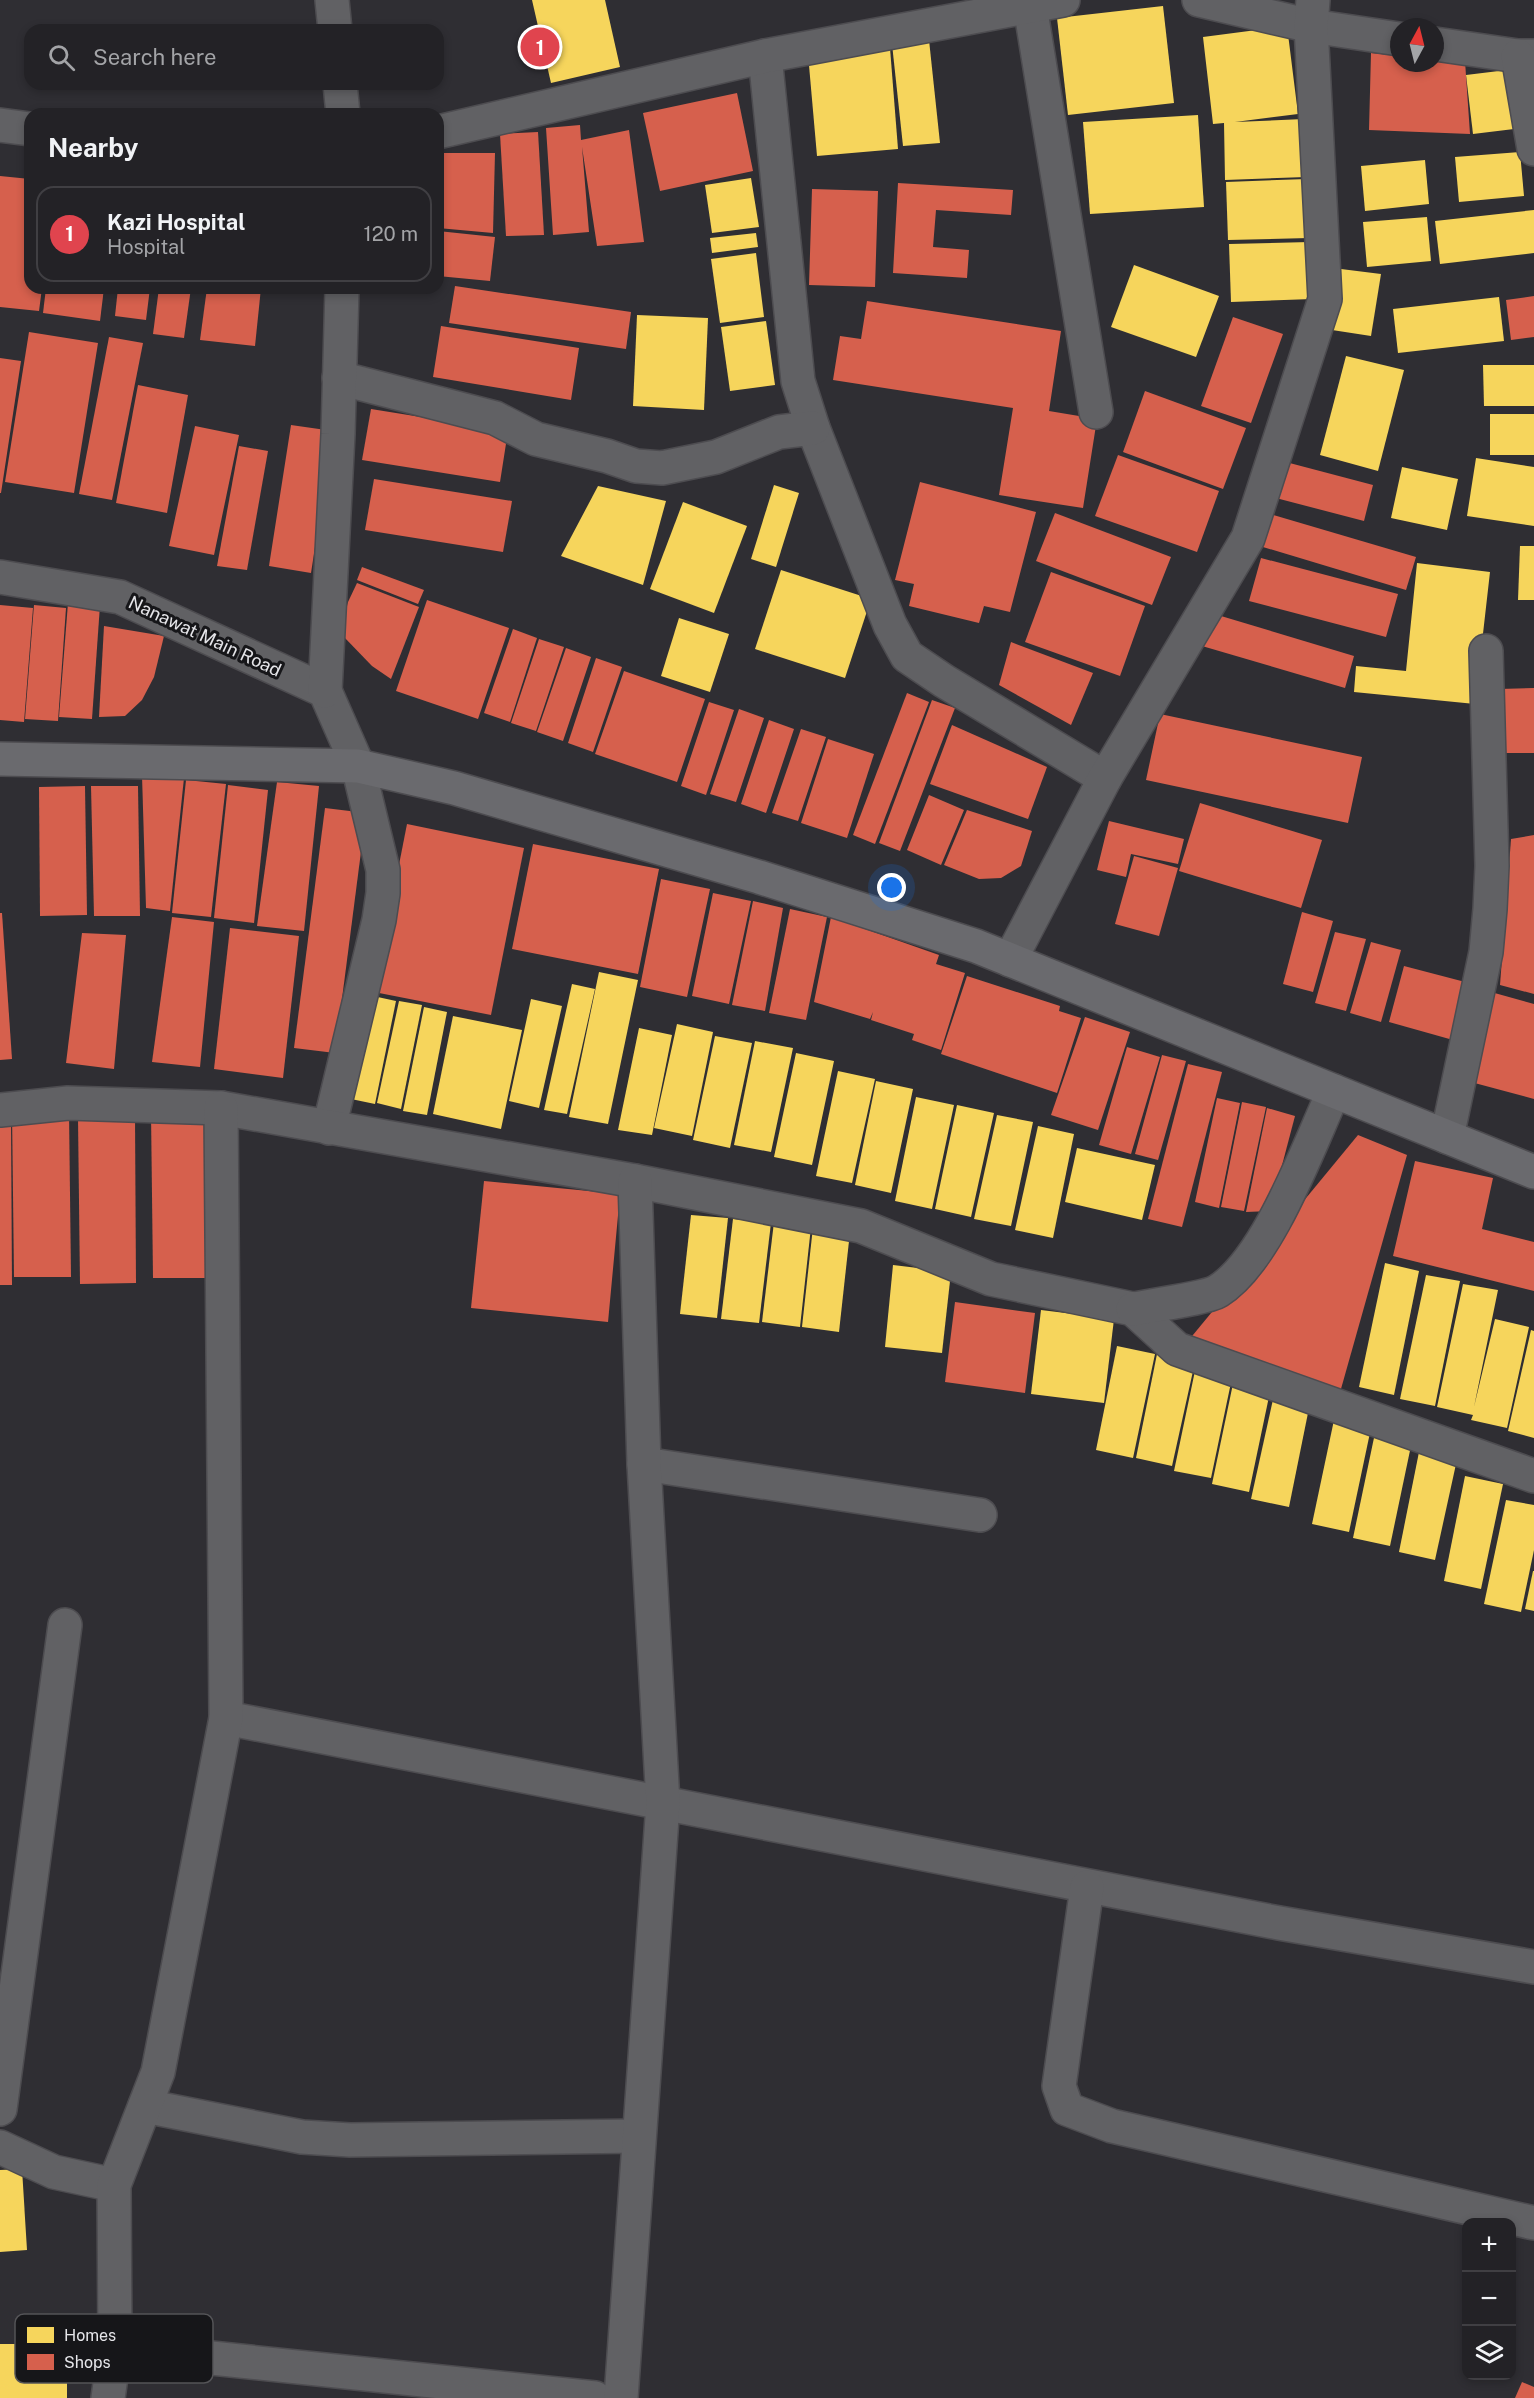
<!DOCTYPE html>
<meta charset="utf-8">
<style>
:root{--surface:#232226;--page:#2f2f32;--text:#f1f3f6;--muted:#a3a4a7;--line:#403f43;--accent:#0b8043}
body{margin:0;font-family:"Public Sans",sans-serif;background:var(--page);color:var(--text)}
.controls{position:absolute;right:18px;bottom:18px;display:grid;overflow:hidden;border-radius:12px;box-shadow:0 3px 9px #0003}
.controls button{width:54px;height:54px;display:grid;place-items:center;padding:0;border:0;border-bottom:2px solid var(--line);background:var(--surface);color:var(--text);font:30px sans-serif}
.compass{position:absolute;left:1390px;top:18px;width:54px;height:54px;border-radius:50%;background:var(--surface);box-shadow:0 3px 9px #0003;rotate:7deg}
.you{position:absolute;left:892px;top:888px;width:21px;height:21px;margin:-15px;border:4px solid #fff;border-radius:50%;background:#1a73e8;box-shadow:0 0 0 9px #1a73e833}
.badge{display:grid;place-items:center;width:39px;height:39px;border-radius:50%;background:var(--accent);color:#fff;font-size:20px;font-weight:700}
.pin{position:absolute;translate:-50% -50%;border:3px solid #fff;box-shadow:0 2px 6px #0006}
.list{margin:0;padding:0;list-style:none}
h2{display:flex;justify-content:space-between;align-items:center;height:78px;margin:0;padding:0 24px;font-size:26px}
h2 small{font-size:20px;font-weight:400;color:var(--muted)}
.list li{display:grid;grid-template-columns:39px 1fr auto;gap:18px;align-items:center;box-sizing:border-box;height:96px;margin:0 12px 12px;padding:0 12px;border:2px solid var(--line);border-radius:18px}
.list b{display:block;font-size:22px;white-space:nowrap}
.list p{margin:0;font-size:20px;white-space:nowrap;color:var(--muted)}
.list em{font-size:20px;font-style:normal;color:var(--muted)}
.icon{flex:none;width:33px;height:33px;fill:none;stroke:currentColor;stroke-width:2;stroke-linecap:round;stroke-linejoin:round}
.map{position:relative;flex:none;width:1534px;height:2398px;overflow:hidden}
.search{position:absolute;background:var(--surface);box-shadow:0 3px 9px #0003;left:24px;top:24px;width:420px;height:66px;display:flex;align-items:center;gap:15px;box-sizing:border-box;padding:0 21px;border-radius:18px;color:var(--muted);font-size:22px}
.panel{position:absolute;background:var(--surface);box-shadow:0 3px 9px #0003;left:24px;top:108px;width:420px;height:186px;border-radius:18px}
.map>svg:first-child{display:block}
.homes{fill:#f6d55c}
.shops{fill:#d6604d}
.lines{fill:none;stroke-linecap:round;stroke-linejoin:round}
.minor-casing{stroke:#4d4c50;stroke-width:36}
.secondary-casing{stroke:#4d4c50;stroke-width:36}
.minor{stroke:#616164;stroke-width:33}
.secondary{stroke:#6a6a6e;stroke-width:33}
.labels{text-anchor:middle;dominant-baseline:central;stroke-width:6;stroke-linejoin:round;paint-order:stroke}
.street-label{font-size:18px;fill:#e5e5e9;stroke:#161619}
.key{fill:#161619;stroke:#545457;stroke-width:1.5}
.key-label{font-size:16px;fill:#e5e5e9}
</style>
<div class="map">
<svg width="1534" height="2398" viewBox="0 0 1534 2398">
<rect width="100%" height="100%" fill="#2f2e33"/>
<!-- homes -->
<g class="homes">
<polygon points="532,0 605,0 620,67 551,83"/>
<polygon points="1163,6 1174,103 1068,115 1057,18"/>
<polygon points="1287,26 1298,114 1235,122 1304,119 1306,177 1225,180 1224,123 1213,124 1203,37"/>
<polygon points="929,40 940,143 903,146 892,44"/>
<polygon points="890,48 898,149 817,156 808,54"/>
<polygon points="1507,70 1514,129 1473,134 1466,75"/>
<polygon points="1198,115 1204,207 1090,214 1083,122"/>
<polygon points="1520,152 1524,196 1459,202 1455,157"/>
<polygon points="1425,160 1429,204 1365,211 1361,166"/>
<polygon points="751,178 759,227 712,233 705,185"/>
<polygon points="1307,179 1309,238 1228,240 1226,182"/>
<polygon points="1534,210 1534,253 1440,264 1435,221"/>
<polygon points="1427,217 1431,261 1367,267 1363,222"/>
<polygon points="756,233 758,247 712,253 710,238"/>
<polygon points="1310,242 1312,299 1231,302 1229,244"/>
<polygon points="756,253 764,317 720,323 711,259"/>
<polygon points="1134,265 1219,296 1196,357 1111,327"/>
<polygon points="1341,269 1381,274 1371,336 1332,330"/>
<polygon points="1499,297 1504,341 1398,353 1393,309"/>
<polygon points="637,315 708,318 704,410 633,406"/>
<polygon points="766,321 775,385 730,391 721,327"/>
<polygon points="1346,356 1404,370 1378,471 1320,455"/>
<polygon points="1483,365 1534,365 1534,406 1484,406"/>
<rect x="1490" y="414" width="44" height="41"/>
<polygon points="1476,458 1534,467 1534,526 1467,516"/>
<polygon points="1402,467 1458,479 1447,530 1391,518"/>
<polygon points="774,485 799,493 776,567 751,559"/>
<polygon points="598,486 666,501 643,585 561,556"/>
<polygon points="683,502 747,526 714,613 650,589"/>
<polygon points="1520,546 1534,546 1534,600 1518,600"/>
<polygon points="1417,563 1490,572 1475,704 1354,692 1356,666 1406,671"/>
<polygon points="781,570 871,599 845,678 755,649"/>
<polygon points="679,618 729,634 710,692 661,676"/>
<polygon points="599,972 638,980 608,1124 569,1117"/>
<polygon points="572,984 595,989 567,1114 544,1110"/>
<polygon points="373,996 396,1001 375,1104 351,1099"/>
<polygon points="531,999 562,1006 539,1108 509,1101"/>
<polygon points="399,1001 422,1005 401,1109 377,1103"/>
<polygon points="424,1007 447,1012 427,1115 403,1111"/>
<polygon points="453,1016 522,1030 501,1129 433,1114"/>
<polygon points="677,1024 713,1032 692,1136 654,1128"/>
<polygon points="639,1028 672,1035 652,1135 618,1130"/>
<polygon points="715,1036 752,1043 730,1148 693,1140"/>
<polygon points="755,1041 793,1048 771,1152 734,1145"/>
<polygon points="796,1053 834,1061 812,1165 774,1157"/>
<polygon points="838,1071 875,1079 852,1183 816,1176"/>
<polygon points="876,1081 913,1089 891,1193 855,1185"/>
<polygon points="916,1097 954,1105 932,1209 895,1201"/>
<polygon points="957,1105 994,1113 971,1217 935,1209"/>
<polygon points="997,1115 1033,1122 1011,1226 974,1219"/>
<polygon points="1038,1126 1074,1134 1053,1238 1015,1230"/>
<polygon points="1077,1148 1155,1165 1142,1220 1065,1202"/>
<polygon points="691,1215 728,1218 717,1318 680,1314"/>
<polygon points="733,1219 771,1223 759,1323 721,1319"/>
<polygon points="774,1222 811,1227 800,1327 762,1322"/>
<polygon points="813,1227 850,1232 839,1332 802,1327"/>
<polygon points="1385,1263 1419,1271 1394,1395 1359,1387"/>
<polygon points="893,1265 951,1272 942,1353 885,1347"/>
<polygon points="1426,1275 1460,1281 1435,1406 1400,1399"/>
<polygon points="1463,1284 1498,1290 1474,1407 1495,1319 1529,1327 1507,1428 1471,1420 1473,1415 1437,1407"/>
<polygon points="1041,1310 1114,1319 1104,1403 1031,1394"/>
<polygon points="1531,1330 1534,1331 1534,1438 1508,1431"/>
<polygon points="1117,1346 1155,1354 1133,1458 1096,1450"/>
<polygon points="1157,1354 1195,1362 1172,1466 1136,1458"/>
<polygon points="1196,1366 1233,1373 1211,1478 1174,1471"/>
<polygon points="1234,1379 1271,1387 1249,1492 1212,1484"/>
<polygon points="1274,1395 1310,1403 1289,1507 1251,1499"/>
<polygon points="1334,1420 1371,1428 1349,1532 1312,1524"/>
<polygon points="1375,1433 1412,1441 1390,1546 1353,1538"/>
<polygon points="1420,1447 1458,1455 1435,1560 1399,1552"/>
<polygon points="1465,1476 1503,1484 1481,1589 1444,1581"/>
<polygon points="1506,1500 1534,1505 1534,1550 1521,1612 1484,1604"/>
<polygon points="1533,1571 1534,1571 1534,1611 1525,1609"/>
<polygon points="22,2169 27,2250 0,2252 0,2170"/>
<rect x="0" y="2344" width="67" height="54"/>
</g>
<!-- shops -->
<g class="shops">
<polygon points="1371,53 1399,56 1399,63 1435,63 1435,59 1465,61 1470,134 1369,130"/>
<polygon points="737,93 753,171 660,191 643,113"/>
<polygon points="580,125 581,140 629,130 644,242 597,246 582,147 589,232 553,235 546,128"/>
<polygon points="538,132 544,235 506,236 500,134"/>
<polygon points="443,153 495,153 493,233 438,228 438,156"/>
<polygon points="0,176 30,179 30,288 42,288 39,311 0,307"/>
<polygon points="898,183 1013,190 1011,215 936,210 933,247 969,250 967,278 893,273"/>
<polygon points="812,189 878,191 875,287 809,285"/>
<polygon points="438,231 495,237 490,281 438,276"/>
<polygon points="455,286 631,312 626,349 449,323"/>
<polygon points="46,288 104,288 100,321 43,313"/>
<polygon points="118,288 150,288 146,320 115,316"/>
<polygon points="159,288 191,288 184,338 153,334"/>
<polygon points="207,288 261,288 255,346 200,340"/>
<polygon points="1534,296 1534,337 1511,340 1506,300"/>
<polygon points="867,301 1061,331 1049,411 1097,419 1083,508 999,495 1013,408 833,380 840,336 861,339"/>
<polygon points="1233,317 1283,334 1251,423 1201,406"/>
<polygon points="441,326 579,348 571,400 433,377"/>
<polygon points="29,332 98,343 74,493 5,482"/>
<polygon points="109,337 143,343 112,500 79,494"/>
<polygon points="0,358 21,361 1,493 0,493"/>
<polygon points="138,385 188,395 167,513 116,503"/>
<polygon points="1145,391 1246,428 1223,489 1123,452"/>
<polygon points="371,409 508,431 500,482 362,460"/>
<polygon points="291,425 333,431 311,573 269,566"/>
<polygon points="195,426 239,435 214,555 169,546"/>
<polygon points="239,446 268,451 247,570 217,566"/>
<polygon points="1118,455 1219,491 1197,552 1095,516"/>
<polygon points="1282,461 1373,485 1364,521 1272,497"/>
<polygon points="374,479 512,501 503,552 365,530"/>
<polygon points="920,482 1036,512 1010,612 984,606 979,623 909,606 914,584 895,580"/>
<polygon points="1263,512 1416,557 1406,590 1253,544"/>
<polygon points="1055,513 1171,557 1152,605 1036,561"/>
<polygon points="1261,558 1398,594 1386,637 1249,601"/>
<polygon points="362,567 424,590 418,604 357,580"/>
<polygon points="1051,572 1145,606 1120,676 1025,642"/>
<polygon points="357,583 419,607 391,679 372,666 344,637 342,627 348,602"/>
<polygon points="427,600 509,628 478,719 396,691"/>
<polygon points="68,603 100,605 92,719 59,717"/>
<polygon points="0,605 33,608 24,722 0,720"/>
<polygon points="34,605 66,608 58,721 25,719"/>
<polygon points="1211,613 1354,656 1345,688 1202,646"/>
<polygon points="104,626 164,636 154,677 142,700 125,716 99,717"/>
<polygon points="513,629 537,638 510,722 484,713"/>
<polygon points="539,639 564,647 536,731 511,723"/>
<polygon points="1011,642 1093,673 1071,725 999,685"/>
<polygon points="566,648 591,657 563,741 537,732"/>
<polygon points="596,658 622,667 593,752 568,743"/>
<polygon points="624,671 705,699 677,782 595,754"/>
<polygon points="1534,688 1534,753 1500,753 1499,689"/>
<polygon points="907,693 929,702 875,844 853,835"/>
<polygon points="932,700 955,708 900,851 879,843"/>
<polygon points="709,702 734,710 706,795 681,786"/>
<polygon points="739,709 764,718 736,802 710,794"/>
<polygon points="1160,714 1362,757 1348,823 1146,780"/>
<polygon points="769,720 794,729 766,813 741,804"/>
<polygon points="952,725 1047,767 1028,819 930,784"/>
<polygon points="801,729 826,737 798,821 772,813"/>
<polygon points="828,739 874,754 847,838 801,823"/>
<polygon points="142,775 184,778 170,911 146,908"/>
<polygon points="186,780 226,784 211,917 172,913"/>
<polygon points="277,782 319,786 304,931 257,926"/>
<polygon points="228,785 268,790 254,923 214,918"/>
<polygon points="85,786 87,915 40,916 39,787"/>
<polygon points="91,786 138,786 140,916 94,916"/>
<polygon points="929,795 964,810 941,865 907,850"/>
<polygon points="1200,803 1322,840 1301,908 1179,871"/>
<polygon points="325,808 366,813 335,1053 294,1048"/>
<polygon points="967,810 1032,831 1021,866 1001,878 979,879 944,865"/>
<polygon points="1109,821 1184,839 1178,864 1131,854 1126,877 1097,870"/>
<polygon points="407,824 524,848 491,1015 374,992"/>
<polygon points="1534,835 1534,994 1500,985 1511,839"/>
<polygon points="533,844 659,869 638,974 512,949"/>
<polygon points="1134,856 1178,868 1159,936 1115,924"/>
<polygon points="661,879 710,889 687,997 640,987"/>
<polygon points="713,893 751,901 729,1004 692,996"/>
<polygon points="753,901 783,908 765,1011 732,1005"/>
<polygon points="790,909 827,917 806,1020 769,1013"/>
<polygon points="1302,912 1333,921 1313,992 1283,984"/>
<polygon points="0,913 2,913 12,1059 0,1060"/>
<polygon points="172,917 214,922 200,1067 152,1062"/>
<polygon points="831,917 939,955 936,964 965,973 941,1050 912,1040 914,1034 871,1020 873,1012 870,1019 814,1002"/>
<polygon points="230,928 299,936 283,1078 214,1069"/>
<polygon points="1335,932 1366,939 1346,1011 1315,1003"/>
<polygon points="82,933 126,935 114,1069 66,1063"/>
<polygon points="1371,942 1401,950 1381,1022 1350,1013"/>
<polygon points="1404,966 1469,983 1453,1040 1389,1022"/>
<polygon points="967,976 1060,1006 1059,1011 1081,1018 1057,1093 941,1054"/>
<polygon points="1491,992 1534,1004 1534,1099 1467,1081"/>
<polygon points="1085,1017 1130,1032 1098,1130 1051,1115"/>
<polygon points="1127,1047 1160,1057 1131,1154 1099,1145"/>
<polygon points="1162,1055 1186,1061 1158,1160 1135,1154"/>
<polygon points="1188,1064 1222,1072 1182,1227 1148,1219"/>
<polygon points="1217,1098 1240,1103 1219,1208 1195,1202"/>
<polygon points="1242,1102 1266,1107 1244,1211 1221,1207"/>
<polygon points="1267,1108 1295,1116 1270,1211 1246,1212"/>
<polygon points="12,1111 69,1111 71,1277 14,1277"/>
<polygon points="151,1112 208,1112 209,1278 153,1278"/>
<polygon points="135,1117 136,1283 80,1284 78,1118"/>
<polygon points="11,1119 12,1285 0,1285 0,1120"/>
<polygon points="1358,1135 1407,1155 1339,1396 1188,1341"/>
<polygon points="1415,1161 1493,1178 1482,1229 1534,1242 1534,1291 1393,1256"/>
<polygon points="484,1181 620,1194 608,1322 471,1308"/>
<polygon points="955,1302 1035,1313 1025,1393 945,1382"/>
<polygon points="1522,2382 1534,2387 1534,2398 1515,2398"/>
</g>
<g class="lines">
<defs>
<g id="minor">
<polyline points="332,0 335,30"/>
<polyline points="1199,0 1311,26 1399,39"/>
<polyline points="1030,6 1096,412"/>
<polyline points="1435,44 1518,56 1534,56"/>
<polyline points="765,56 798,381 813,428 890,625 907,656 944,681 1105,778"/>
<polyline points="1518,56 1534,149"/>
<polyline points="340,84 343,114"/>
<polyline points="0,125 30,129"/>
<polyline points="438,132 765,56 1063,0"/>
<polyline points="339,378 495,418 536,439 607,456 636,466 662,468 716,457 779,432 813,428"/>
<polyline points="0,577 120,597 325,691 358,766 383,870 383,893 379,920 329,1128"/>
<polyline points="325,691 338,434 342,288"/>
<polyline points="1010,960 1105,778 1248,538 1325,299 1311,26 1313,0"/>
<polyline points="0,1110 68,1103 221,1108 635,1181 861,1226 991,1279 1133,1309 1177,1349 1534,1476"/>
<polyline points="1447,1137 1486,952 1490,909 1492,866 1486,651"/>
<path d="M1133,1309c16,-3 74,-11 85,-18 50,-31 91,-146 116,-200"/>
<polyline points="644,1464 980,1515"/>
<polyline points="226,1718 1279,1923 1534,1967"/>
<polyline points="1087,1887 1059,2086 1067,2109 1112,2126 1534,2223"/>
<polyline points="145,2106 302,2137 350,2140 639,2136"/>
<polyline points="0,2109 65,1625"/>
<polyline points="0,2147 54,2172 114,2185"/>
<polyline points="115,2348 595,2398"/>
<polyline points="108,2398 115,2348 114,2185 158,2072 226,1718 221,1108"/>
<polyline points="621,2398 663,1803 644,1464 635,1181"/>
</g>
<polyline id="secondary" points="0,759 358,766 454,788 759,877 976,946 1534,1172"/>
</defs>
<!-- minor casing -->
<use href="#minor" class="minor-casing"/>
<!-- secondary casing -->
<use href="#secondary" class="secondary-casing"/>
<!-- minor -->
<use href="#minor" class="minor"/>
<!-- secondary -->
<use href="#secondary" class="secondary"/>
</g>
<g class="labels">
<!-- street labels -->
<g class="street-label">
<text transform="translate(205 636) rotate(25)">Nanawat Main Road</text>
</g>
</g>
<!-- legend -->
<rect x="15" y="2314" width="198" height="69" rx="9" class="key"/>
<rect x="27" y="2327" width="27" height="16" fill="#f6d55c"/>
<rect x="27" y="2354" width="27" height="16" fill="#d6604d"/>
<g class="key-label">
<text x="64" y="2341">Homes</text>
<text x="64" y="2368">Shops</text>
</g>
</svg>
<div class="controls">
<button>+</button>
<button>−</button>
<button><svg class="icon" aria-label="layers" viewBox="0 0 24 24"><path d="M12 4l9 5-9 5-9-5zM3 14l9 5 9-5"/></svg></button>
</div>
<svg class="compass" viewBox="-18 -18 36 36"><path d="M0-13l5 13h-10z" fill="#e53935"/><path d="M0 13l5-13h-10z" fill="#a3a4a7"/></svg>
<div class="you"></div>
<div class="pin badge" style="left:540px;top:47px;background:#e0444e">1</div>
<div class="search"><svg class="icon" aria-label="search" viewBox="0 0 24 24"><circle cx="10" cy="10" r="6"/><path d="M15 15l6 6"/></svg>Search here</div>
<section class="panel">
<h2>Nearby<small></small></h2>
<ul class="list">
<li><span class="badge" style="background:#e0444e">1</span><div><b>Kazi Hospital</b><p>Hospital</p></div><em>120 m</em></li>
</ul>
</section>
</div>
